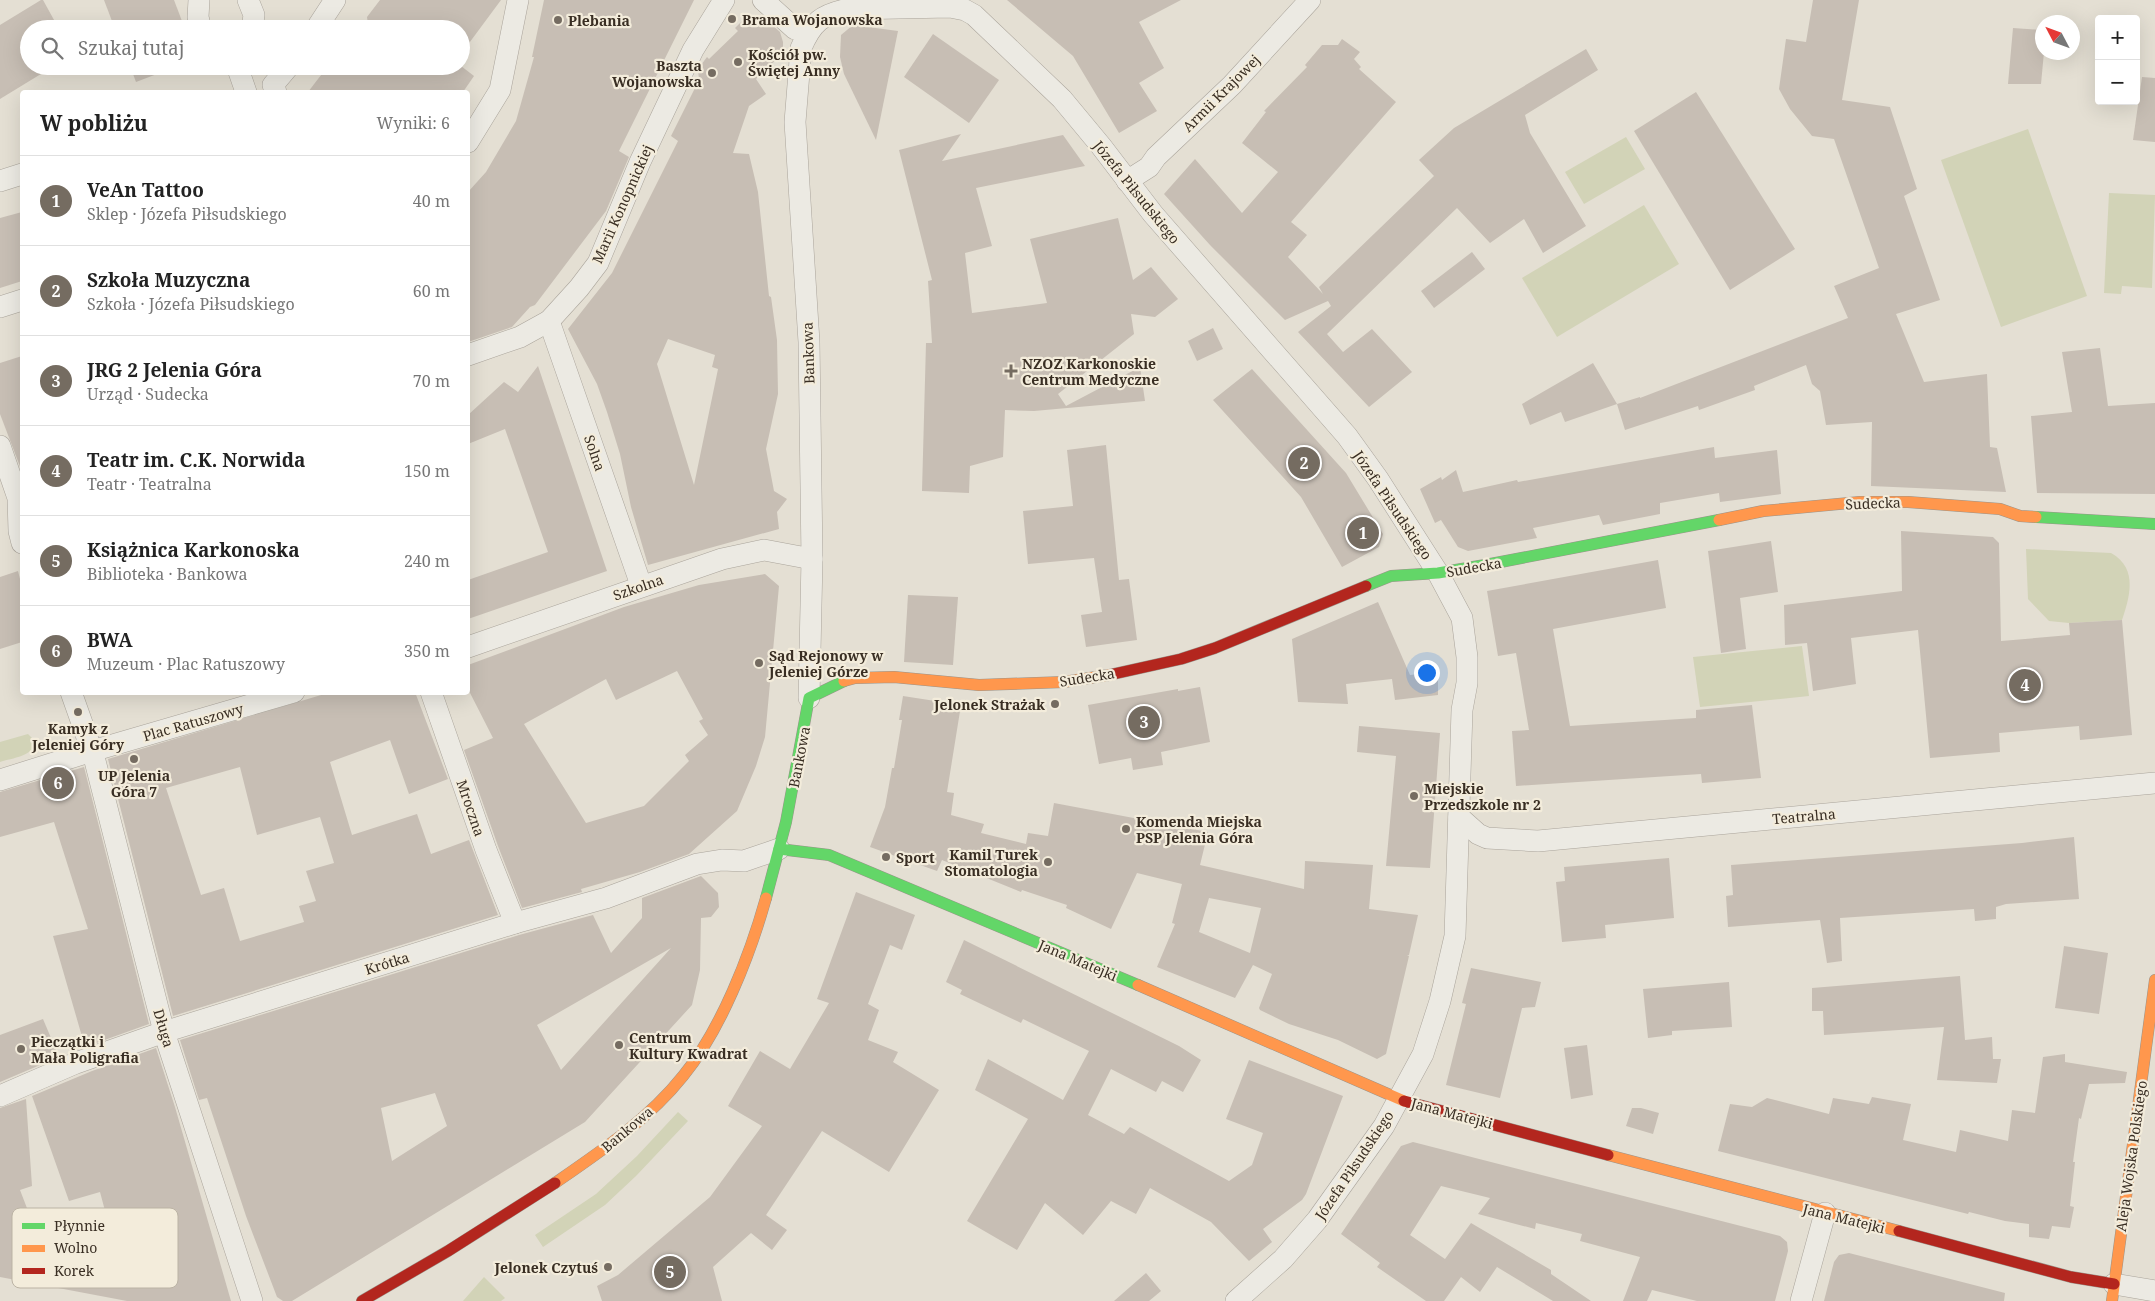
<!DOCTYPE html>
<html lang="pl">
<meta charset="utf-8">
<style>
:root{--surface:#fff;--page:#f6f6f6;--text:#222;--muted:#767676;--line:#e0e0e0;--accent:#756c61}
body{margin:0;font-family:"Noto Serif",serif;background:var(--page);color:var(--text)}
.controls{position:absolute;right:15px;top:15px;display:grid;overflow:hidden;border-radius:5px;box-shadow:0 5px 20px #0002}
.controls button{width:45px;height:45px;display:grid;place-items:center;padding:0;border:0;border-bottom:1px solid var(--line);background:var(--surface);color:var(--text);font:25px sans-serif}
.compass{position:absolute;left:2035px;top:15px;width:45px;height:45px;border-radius:50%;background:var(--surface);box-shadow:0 5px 20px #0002;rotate:311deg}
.you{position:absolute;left:1426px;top:672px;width:18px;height:18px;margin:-12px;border:4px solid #fff;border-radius:50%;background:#1a73e8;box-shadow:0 0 0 8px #1a73e833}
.badge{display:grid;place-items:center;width:32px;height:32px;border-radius:50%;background:var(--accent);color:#fff;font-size:16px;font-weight:700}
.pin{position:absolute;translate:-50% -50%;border:2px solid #fff;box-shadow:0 1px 5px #0006}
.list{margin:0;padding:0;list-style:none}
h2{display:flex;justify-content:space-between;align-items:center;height:65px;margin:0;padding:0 20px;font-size:21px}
h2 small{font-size:16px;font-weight:400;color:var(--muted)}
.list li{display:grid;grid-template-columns:32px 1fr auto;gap:15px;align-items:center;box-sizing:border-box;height:90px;padding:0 20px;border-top:1px solid var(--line)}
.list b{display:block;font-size:19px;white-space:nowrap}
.list p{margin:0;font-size:16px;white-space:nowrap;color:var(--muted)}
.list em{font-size:16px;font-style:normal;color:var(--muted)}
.icon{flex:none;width:28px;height:28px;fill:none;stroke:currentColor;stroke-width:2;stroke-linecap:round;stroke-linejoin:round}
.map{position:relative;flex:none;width:2155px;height:1301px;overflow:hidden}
.search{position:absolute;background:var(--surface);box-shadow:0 5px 20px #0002;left:20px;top:20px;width:450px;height:55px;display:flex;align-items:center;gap:12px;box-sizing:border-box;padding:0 18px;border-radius:28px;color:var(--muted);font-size:19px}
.panel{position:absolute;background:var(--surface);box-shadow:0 5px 20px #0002;left:20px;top:90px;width:450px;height:605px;border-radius:5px}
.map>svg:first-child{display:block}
.green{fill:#d2d3b7}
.building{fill:#c7beb4;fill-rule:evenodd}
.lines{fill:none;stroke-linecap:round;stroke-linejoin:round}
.street-casing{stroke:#aaa49b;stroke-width:22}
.fast-casing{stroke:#9a948b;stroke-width:12}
.slow-casing{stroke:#9a948b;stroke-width:12}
.jam-casing{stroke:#9a948b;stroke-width:12}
.street{stroke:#eceae3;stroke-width:21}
.fast{stroke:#63d668;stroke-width:11}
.slow{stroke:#ff974d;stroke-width:11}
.jam{stroke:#b3261e;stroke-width:11}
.poi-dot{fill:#756c61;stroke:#f3ecdb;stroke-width:2}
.labels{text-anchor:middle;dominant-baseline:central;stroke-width:4.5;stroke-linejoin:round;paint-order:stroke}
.poi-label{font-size:14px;font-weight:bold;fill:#392e23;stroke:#f3ecdb;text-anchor:start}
.street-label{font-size:14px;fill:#392e23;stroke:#f3ecdb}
.key{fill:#f3ecdb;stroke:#bbb3a4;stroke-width:1}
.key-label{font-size:14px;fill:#392e23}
</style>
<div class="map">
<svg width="2155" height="1301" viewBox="0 0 2155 1301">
<rect width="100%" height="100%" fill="#e4dfd3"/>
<!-- green -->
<g class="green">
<polygon points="2028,129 2087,296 2001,327 1941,160"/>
<polygon points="1626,137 1645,169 1584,204 1565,172"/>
<polygon points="2109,193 2155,195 2152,288 2122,286 2121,294 2104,293"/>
<polygon points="1644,205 1679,264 1557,337 1522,278"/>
<path d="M2026,549l85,4c27,15 19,43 11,67l-53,3 -20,-2 -21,-22z"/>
<polygon points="1802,646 1809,696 1700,707 1693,657"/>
<path d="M28,734l7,7c0,15 -23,17 -35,21v-20z"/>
<polygon points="678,1112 688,1121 636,1176 605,1205 543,1247 535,1235 596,1194 637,1156"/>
<polygon points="484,1277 505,1298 501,1301 463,1301"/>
</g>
<!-- building -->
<g class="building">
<polygon points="41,0 43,0 59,29 29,29 29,66 54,66 0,99 0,25"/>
<polygon points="104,0 174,0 185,29 115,29"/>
<polygon points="380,0 501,0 461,54 461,29 364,29 368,24 367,17"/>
<polygon points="544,0 694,0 619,151 629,157 606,211 535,305 530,307 512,327 468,342 468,192 486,172 516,121 534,57 532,57"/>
<polygon points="1007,0 1181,0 1139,22 1164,68 1139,83 1157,111 1119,133 1073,56"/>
<polygon points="1813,0 1859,0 1842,100 1890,107 1917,189 1904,196 1940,300 1896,314 1924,382 1987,374 1990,447 1997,448 2006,492 1871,486 1872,422 1826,425 1820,391 1812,384 1806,365 1754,386 1755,390 1699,410 1698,406 1625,430 1617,404 1565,422 1561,412 1530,425 1522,404 1593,363 1617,404 1640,397 1640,398 1848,318 1834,286 1879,268 1834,139 1812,136 1790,109 1779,89 1786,39 1806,42"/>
<path d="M748,15l15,2 17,15 3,10v11l-27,26 10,15 -17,12 -16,47 16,1 9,38 11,104 2,1 6,43 1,54 -12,55 8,42 13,8 -10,13 2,17 -131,36 -17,-58 -11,-53 -13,-42 -10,-28 -29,-55 44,-56 66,-132 -7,-5 28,-56 -1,-11 9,-12 2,2 29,-28 -3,-3zM668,339l47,16 -3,12 6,2 -24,116 -37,-121z"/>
<polygon points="853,25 898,31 876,140 844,74 840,57 841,35"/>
<polygon points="2013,28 2042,30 2042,52 2044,52 2041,84 2008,84"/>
<polygon points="933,34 999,80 969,123 904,77"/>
<polygon points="1342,39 1360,52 1354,59 1361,67 1359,69 1396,102 1291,222 1307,235 1288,257 1323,294 1319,287 1434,176 1419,160 1454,128 1586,49 1598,70 1525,115 1530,133 1586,226 1543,253 1524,219 1490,243 1457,208 1327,334 1343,352 1372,329 1412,372 1369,407 1298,332 1331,306 1328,301 1285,320 1210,245 1164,194 1195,159 1242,213 1278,172 1242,143 1266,112 1264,111 1307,67 1305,65 1322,45 1338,45"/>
<polygon points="130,66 178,66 136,82"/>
<polygon points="328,66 461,66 474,76 463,92 308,92"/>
<polygon points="2142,77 2155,78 2155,142 2133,140"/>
<polygon points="1696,92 1795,249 1730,290 1634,131"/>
<polygon points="961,134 942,161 1063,135 1085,166 976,188 992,246 965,253 972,313 1047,303 1030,239 1118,218 1133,280 1151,267 1178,299 1155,317 1131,314 1134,334 1058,394 1066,406 1140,367 1145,401 1034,411 1005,410 1003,457 970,466 969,493 922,491 926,343 932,343 928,281 932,280 899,150"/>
<polygon points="22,212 22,281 0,288 0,218"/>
<polygon points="1472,252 1485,269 1434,308 1421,291"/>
<polygon points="1213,328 1223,349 1197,361 1188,341"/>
<polygon points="2100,348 2108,406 2155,403 2155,494 2037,493 2031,416 2072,412 2062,352"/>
<polygon points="22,356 22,469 21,469 0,414 0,363"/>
<polygon points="538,366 607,571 468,619 468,580 548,552 505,429 468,444 468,415 504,382 518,392"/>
<polygon points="1252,369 1346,473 1383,534 1379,547 1342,567 1301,497 1213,400"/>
<polygon points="1106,445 1119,580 1129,579 1137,640 1086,647 1081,615 1102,612 1094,558 1028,564 1023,511 1073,506 1067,450"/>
<polygon points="1714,447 1715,458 1777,450 1781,494 1720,502 1719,493 1660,503 1660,514 1603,525 1599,515 1533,528 1537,538 1468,551 1458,547 1441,520 1435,523 1420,489 1441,477 1442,480 1456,470 1463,492 1517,480 1518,482"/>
<polygon points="1901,531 1993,537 1999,543 2001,641 2070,635 2069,623 2122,620 2132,735 2080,740 2079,726 1999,733 2000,752 1930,758 1918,630 1851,638 1856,684 1813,691 1807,643 1785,645 1784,605 1902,591"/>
<polygon points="1771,541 1778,592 1740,598 1746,649 1721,653 1708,551"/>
<polygon points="1658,560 1666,608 1553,629 1570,726 1696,718 1696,710 1752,705 1761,778 1702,783 1701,774 1516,786 1512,731 1529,730 1516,653 1498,656 1487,591"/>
<polygon points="18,571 22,587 22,642 0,649 0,577"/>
<path d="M765,574l14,12 -14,151 -9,29 -19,45 -48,43 -49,18 -59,17 1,3 -60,16 -24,-62 -34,-96 29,-12 -25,-49v-24l156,-58 75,-22zM677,671l26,48 -4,2 9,14 -23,20 4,6 -45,45 -58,17 -62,-99 82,-45 10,21z"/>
<polygon points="908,595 958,597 953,665 904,662"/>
<polygon points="1378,602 1410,675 1438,672 1438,695 1395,700 1392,679 1346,684 1348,704 1298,702 1292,639"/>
<polygon points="1200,687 1210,742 1161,752 1163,765 1133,770 1131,758 1099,764 1088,705 1178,689 1178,691"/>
<path d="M331,692h84l33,87 -39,15 -19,-54 -60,22 22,73 65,-21 14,40 38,-14 29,75 -325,101 -65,-257zM240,767l17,68 63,-18 14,46 -28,8 10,30 -17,5 5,16 -64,19 -16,-53 -23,7 -35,-107z"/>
<path d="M903,696l58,9 -14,87 7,1 -3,22 33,9 -3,9 45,11 2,-11 20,3 6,-33 154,29 -8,33 104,24 1,-28 68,4 -4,44 49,6 -9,40h-2l2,1 -23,98 -9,5 -39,-19 -49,-16 -29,-14 -1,-2 13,-34 -19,-9 -18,33 -78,-31 18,-43 -3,-1 10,-39 -45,-11 -26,56 -45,-21 1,-3 -45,-15 -1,2 -79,-32 -5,11 -67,-24 15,-40 7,-39h2l8,-48h-3zM1209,898l52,10 -11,45 -51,-21z"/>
<polygon points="1359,726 1440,733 1430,868 1386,866 1396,756 1357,752"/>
<polygon points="84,767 149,1024 85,1047 53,936 88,929 54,822 0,837 0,792"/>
<polygon points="2074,837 2079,899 2006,904 1996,907 1996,919 1975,921 1974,909 1840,918 1842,961 1827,963 1820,920 1728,927 1726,896 1733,895 1731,865 2022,843"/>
<polygon points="1669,858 1674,918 1605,925 1606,938 1562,942 1556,882 1565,881 1564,867"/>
<path d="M701,876l17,17 1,14 -8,10 -10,1 -1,52 -8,35 -107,117 -293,179h-9l-6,-4 -31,-81 -39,-118 -8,2 -19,-60 339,-105 74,-20 18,38 31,-35v-20zM671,948l-110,122 -24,-45zM435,1093l12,33 -55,35 -11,-53z"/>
<polygon points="856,892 915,915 902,950 890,945 868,1004 879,1010 868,1040 898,1052 893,1062 939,1090 889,1172 822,1131 766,1215 787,1230 772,1250 751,1233 713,1267 722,1301 602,1301 597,1286 618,1275 710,1197 762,1126 728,1106 760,1051 790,1069 829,1003 817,999"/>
<polygon points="964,940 1179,1046 1201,1060 1183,1092 1162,1081 1156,1092 1111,1069 1088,1115 1124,1134 1130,1127 1229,1181 1252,1165 1263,1133 1226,1119 1249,1060 1343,1096 1306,1194 1302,1200 1263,1229 1272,1242 1249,1261 1211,1222 1150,1188 1136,1214 1111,1201 1083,1235 1045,1203 1017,1250 967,1221 1028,1119 975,1090 988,1059 1063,1100 1089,1051 1023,1019 1021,1023 960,994 962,990 946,982"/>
<polygon points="2064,946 2108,953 2099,1014 2055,1008"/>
<polygon points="1471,968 1541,982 1535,1007 1522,1008 1500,1098 1446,1085 1466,1004 1462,1003"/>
<polygon points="1960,976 1965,1040 1992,1037 1993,1059 2001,1059 1997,1083 1937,1080 1944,1027 1824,1035 1823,1011 1812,1011 1812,988"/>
<polygon points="1729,982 1732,1027 1672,1031 1672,1035 1648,1038 1643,989"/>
<polygon points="43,1019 59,1057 0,1082 0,1035"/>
<polygon points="1587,1045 1593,1095 1571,1099 1564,1048"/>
<polygon points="156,1048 175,1107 231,1301 127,1301 0,1277 0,1108 26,1099 32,1186 20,1190 45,1255 82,1254 115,1248 100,1192 69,1201 32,1096 92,1071"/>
<polygon points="2065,1054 2065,1062 2127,1072 2125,1083 2089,1084 2081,1119 2079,1118 2073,1162 2075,1162 2070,1206 2074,1207 2070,1228 2052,1226 2049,1239 2029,1237 2029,1224 2005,1221 1969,1212 1968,1214 1718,1151 1730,1104 1752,1107 1767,1098 1829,1114 1833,1098 1869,1104 1872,1097 1911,1104 1903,1140 1956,1152 1960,1130 2008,1141 2012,1110 2035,1113 2043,1057"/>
<polygon points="1632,1108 1641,1108 1659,1113 1653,1134 1626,1126"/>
<polygon points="1413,1142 1780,1236 1787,1242 1788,1251 1775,1301 1697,1301 1652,1290 1647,1301 1623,1301 1640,1257 1580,1241 1582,1234 1536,1223 1535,1229 1478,1214 1490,1198 1441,1186 1410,1235 1445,1259 1471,1223 1551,1270 1551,1274 1591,1301 1553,1301 1497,1267 1480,1292 1461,1277 1444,1301 1426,1301 1377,1267 1380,1263 1341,1234 1401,1146"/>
<polygon points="1849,1253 2005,1293 2004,1301 1824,1301 1834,1262 1839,1255"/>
<polygon points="1146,1273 1161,1291 1149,1301 1114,1301"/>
</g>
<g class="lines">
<defs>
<g id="street">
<polyline points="199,0 198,17 201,29"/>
<polyline points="248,0 254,15 252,29"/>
<polyline points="763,0 795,29"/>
<polyline points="316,29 335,0"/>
<polyline points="237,66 246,92"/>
<polyline points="276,92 273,85 289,66"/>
<polyline points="468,142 500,90 518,0"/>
<polyline points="0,181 22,174"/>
<polyline points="1127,181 1149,167 1156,157 1232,85 1310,0"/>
<polyline points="0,307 22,300"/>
<polyline points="549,321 641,585"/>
<polyline points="468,355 520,337 549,321 579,288 598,263 640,162 693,50 724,0"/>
<polyline points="0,446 18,498 19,531 22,543"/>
<polyline points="468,647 722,559 764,550 812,559"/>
<polyline points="71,692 94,757 164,1032 252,1301"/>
<polyline points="431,692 486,850 515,923"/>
<path d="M809,698l3,-139 -3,-217 -14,-220 6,-74c11,-26 21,-34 48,-39l101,-2 15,3 9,5 88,84 39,47 52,68 194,222 31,43 60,94 24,45 5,39v26l-5,27 -7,226 -15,65 -17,53 -39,72 -67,94 -34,39 -47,42"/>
<polyline points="0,780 92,751 294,692"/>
<polyline points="1459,817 1478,834 1487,838 1538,841 2155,783"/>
<polyline points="0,1096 76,1063 164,1032 515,923 606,898 697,864 722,860 744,861 779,849"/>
<polyline points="2114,1284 2155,1291"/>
<polyline points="1801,1301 1825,1213"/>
</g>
<g id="fast">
<polyline points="2036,517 2155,524"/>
<polyline points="1366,586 1391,576 1438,573 1485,565 1719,520"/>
<polyline points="779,849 829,855 1138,985"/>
<polyline points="766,898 786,822 809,698 844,681"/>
</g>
<g id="slow">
<polyline points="1719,520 1763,511 1860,502 1908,502 2000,509 2020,516 2036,517"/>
<polyline points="844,681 855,678 894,677 979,685 1064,682 1109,675"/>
<polyline points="1138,985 1404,1101"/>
<polyline points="1608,1155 1899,1231"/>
<path d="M555,1183c45,-31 94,-64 128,-107 38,-46 67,-121 83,-178"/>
<polyline points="2112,1301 2155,980"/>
</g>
<g id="jam">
<polyline points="1109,675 1181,659 1215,648 1366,586"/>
<polyline points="1404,1101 1608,1155"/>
<polyline points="1899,1231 2071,1277 2114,1284"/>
<polyline points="362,1301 448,1251 555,1183"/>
</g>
</defs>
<!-- street casing -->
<use href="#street" class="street-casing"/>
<!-- fast casing -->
<use href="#fast" class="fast-casing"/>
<!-- slow casing -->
<use href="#slow" class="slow-casing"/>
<!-- jam casing -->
<use href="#jam" class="jam-casing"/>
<!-- street -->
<use href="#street" class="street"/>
<!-- fast -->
<use href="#fast" class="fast"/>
<!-- slow -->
<use href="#slow" class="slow"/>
<!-- jam -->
<use href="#jam" class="jam"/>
</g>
<!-- markers -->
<g class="poi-dot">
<circle cx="732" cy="19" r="5"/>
<circle cx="558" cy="20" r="5"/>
<circle cx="738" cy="62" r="5"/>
<circle cx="712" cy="73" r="5"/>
<path d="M1008.5 363.5h5v5h5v5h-5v5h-5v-5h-5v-5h5z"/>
<circle cx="759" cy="663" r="5"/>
<circle cx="1055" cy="704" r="5"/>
<circle cx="78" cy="712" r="5"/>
<circle cx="134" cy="759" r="5"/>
<circle cx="1414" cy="796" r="5"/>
<circle cx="1126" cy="829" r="5"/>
<circle cx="886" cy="857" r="5"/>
<circle cx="1048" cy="862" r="5"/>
<circle cx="619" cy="1045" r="5"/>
<circle cx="21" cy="1049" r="5"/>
<circle cx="608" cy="1267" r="5"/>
</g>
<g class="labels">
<!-- poi labels -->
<g class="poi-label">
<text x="742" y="19">Brama Wojanowska</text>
<text x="568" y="20">Plebania</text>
<text x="748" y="54">Kościół pw.<tspan x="748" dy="16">Świętej Anny</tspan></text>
<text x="702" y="65" text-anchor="end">Baszta<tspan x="702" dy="16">Wojanowska</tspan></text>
<text x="1022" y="363">NZOZ Karkonoskie<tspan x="1022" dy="16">Centrum Medyczne</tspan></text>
<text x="769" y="655">Sąd Rejonowy w<tspan x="769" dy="16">Jeleniej Górze</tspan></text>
<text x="1045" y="704" text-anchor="end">Jelonek Strażak</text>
<text x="78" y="728" text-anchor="middle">Kamyk z<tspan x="78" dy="16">Jeleniej Góry</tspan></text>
<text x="134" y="775" text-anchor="middle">UP Jelenia<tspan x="134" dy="16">Góra 7</tspan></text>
<text x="1424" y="788">Miejskie<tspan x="1424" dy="16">Przedszkole nr 2</tspan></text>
<text x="1136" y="821">Komenda Miejska<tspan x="1136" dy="16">PSP Jelenia Góra</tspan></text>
<text x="1038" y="854" text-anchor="end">Kamil Turek<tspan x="1038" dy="16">Stomatologia</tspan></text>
<text x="896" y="857">Sport</text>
<text x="629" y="1037">Centrum<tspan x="629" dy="16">Kultury Kwadrat</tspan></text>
<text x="31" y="1041">Pieczątki i<tspan x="31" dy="16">Mała Poligrafia</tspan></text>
<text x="598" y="1267" text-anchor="end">Jelonek Czytuś</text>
</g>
<!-- street labels -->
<g class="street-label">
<text transform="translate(1221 93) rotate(-45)">Armii Krajowej</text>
<text transform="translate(1137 192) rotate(51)">Józefa Piłsudskiego</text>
<text transform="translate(622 204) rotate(-66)">Marii Konopnickiej</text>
<text transform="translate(808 353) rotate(-92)">Bankowa</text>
<text transform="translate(595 453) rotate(71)">Solna</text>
<text transform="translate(1873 503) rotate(-2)">Sudecka</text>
<text transform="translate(1393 505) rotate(56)">Józefa Piłsudskiego</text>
<text transform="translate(1474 567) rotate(-10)">Sudecka</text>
<text transform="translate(638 587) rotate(-19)">Szkolna</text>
<text transform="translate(1087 677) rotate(-9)">Sudecka</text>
<text transform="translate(193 722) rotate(-16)">Plac Ratuszowy</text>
<text transform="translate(799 757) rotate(-79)">Bankowa</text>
<text transform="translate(471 808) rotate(71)">Mroczna</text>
<text transform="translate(1804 816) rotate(-5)">Teatralna</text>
<text transform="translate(1078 960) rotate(23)">Jana Matejki</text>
<text transform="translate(387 963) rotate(-17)">Krótka</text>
<text transform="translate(164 1028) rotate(74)">Długa</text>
<text transform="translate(1452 1113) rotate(15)">Jana Matejki</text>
<text transform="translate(627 1129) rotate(-40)">Bankowa</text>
<text transform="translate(2131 1156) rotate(-82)">Aleja Wojska Polskiego</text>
<text transform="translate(1354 1165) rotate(-56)">Józefa Piłsudskiego</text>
<text transform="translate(1844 1218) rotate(14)">Jana Matejki</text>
</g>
</g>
<!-- legend -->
<rect x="12" y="1208" width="166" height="80" rx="8" class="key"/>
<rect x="22" y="1223" width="23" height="6" fill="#63d668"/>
<rect x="22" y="1245" width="23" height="7" fill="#ff974d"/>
<rect x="22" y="1268" width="23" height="6" fill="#b3261e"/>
<g class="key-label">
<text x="54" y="1231">Płynnie</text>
<text x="54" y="1253">Wolno</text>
<text x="54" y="1276">Korek</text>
</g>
</svg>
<div class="controls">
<button>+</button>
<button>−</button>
</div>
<svg class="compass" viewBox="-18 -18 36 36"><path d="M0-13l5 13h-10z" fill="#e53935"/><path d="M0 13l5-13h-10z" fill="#767676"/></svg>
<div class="you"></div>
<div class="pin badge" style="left:1363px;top:533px">1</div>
<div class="pin badge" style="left:1304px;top:463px">2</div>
<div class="pin badge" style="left:1144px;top:722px">3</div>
<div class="pin badge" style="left:2025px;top:685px">4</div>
<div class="pin badge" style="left:670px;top:1272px">5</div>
<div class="pin badge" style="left:58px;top:783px">6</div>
<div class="search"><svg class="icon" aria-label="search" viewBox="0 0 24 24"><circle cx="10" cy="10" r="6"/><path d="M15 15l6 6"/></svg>Szukaj tutaj</div>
<section class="panel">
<h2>W pobliżu<small>Wyniki: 6</small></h2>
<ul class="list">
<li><span class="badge">1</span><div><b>VeAn Tattoo</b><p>Sklep · Józefa Piłsudskiego</p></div><em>40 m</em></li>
<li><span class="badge">2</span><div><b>Szkoła Muzyczna</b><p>Szkoła · Józefa Piłsudskiego</p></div><em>60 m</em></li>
<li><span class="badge">3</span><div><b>JRG 2 Jelenia Góra</b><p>Urząd · Sudecka</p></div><em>70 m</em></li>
<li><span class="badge">4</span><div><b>Teatr im. C.K. Norwida</b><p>Teatr · Teatralna</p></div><em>150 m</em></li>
<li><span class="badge">5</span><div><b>Książnica Karkonoska</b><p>Biblioteka · Bankowa</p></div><em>240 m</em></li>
<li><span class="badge">6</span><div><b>BWA</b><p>Muzeum · Plac Ratuszowy</p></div><em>350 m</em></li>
</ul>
</section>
</div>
